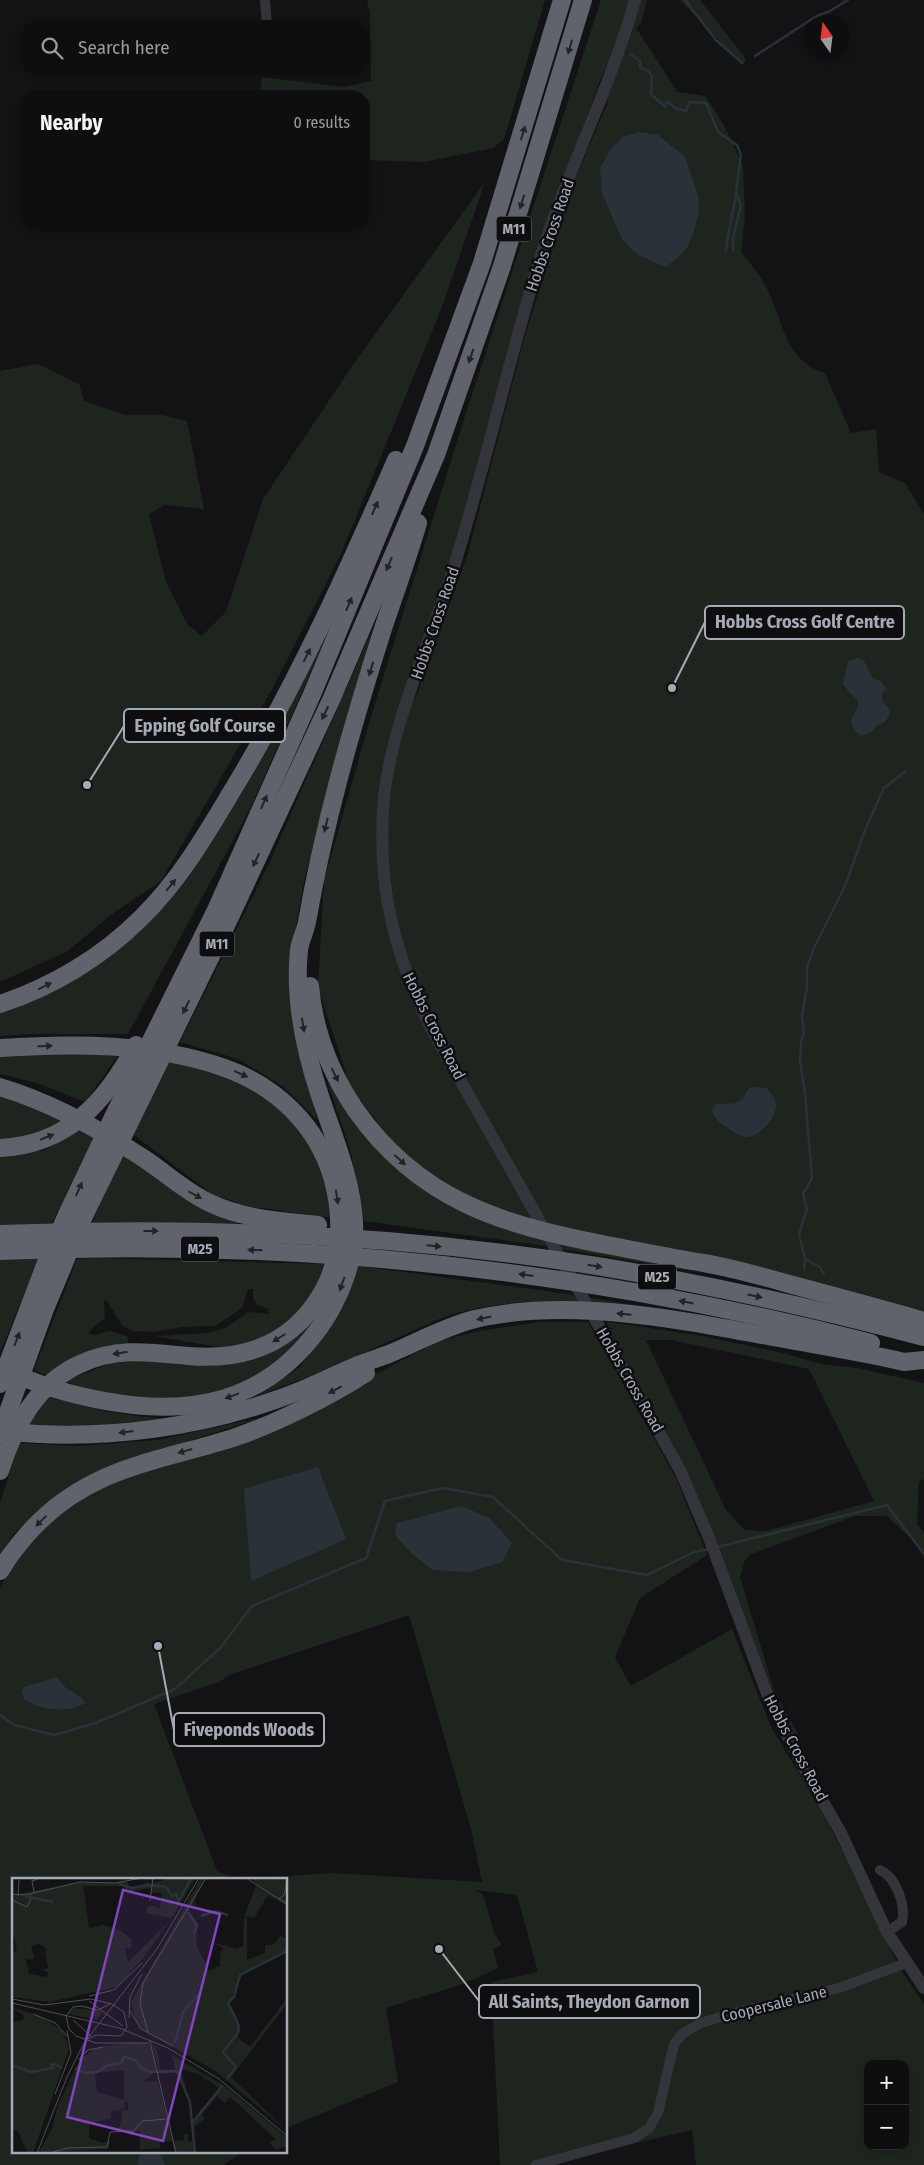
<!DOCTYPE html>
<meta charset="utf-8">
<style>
:root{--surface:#0e0e10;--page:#171719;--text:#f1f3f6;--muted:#9b9c9f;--line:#2e2e30}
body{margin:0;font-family:"Fira Sans Condensed",sans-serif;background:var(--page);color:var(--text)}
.controls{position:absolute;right:15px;bottom:15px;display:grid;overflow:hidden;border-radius:10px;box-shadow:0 2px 8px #0003}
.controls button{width:45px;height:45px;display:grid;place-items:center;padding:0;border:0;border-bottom:1px solid var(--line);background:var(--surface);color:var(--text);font:25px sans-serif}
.compass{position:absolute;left:804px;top:15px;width:45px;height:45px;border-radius:50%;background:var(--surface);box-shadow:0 2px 8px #0003;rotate:346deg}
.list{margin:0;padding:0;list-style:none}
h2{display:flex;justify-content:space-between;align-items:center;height:65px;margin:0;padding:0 20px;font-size:21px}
h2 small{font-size:16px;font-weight:400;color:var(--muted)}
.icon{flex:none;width:28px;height:28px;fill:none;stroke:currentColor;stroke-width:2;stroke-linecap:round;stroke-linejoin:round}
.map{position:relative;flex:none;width:924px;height:2165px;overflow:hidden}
.search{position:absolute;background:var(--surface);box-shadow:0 2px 8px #0003;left:20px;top:20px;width:350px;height:55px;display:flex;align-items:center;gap:12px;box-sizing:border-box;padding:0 18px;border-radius:20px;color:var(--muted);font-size:19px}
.panel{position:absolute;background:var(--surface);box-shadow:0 2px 8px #0003;left:20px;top:90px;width:350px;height:140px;border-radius:20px}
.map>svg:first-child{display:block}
.green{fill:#1e251f;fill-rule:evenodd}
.water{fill:#2a3239}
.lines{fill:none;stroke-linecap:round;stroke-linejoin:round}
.stream{stroke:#2a3239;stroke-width:2.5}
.minor{stroke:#34353a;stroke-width:10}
.tertiary{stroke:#34353a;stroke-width:12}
.motorway{stroke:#60636b;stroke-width:18}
.oneway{fill:#222327}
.labels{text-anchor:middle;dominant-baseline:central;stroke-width:5;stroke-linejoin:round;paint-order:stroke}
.shield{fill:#0e0e10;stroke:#787b84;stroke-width:1}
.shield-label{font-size:15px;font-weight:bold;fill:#a5aab5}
.street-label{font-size:16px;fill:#a5aab5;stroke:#0e0e10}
.inset-river{fill:none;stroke:#2a3239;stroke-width:2.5}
.inset-road{fill:none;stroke:#4d4f55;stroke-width:1}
.view{fill:#8345bd;fill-opacity:0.15;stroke:#8345bd;stroke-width:2.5}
.inset-edge{fill:none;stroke:#a5aab5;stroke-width:2.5}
.leader{fill:none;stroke:#a5aab5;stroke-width:2}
.callout-dot{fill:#a5aab5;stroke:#0e0e10;stroke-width:2}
.callout{fill:#0e0e10;stroke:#a5aab5;stroke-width:2}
.callout-label{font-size:18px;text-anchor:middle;font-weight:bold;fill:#a5aab5}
</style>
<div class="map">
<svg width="924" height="2165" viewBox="0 0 924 2165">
<rect width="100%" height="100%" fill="#131315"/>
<!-- green -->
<g class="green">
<polygon points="367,0 545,0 504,139 493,148 424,162 364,160 364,96 259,96 262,77 344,87 371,81 370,13"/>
<path d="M601,0h46l-6,23 -5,5 41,63h-5l33,5 19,29 19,40 2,52 -4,34c8,12 19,23 25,36 18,33 17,73 59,86l26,60 25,-4 3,43 26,11 19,31v798l-357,-83 -56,-15 -54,-23 -56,-38 -46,-60 -6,-10 -31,-96 6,-106 48,-168 94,-300zM604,70l-1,36 6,-7 -36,85 -49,155 -56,214 -54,150 20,-90 58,-180 60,-222z"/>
<polygon points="680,0 700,0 746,59 743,65"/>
<polygon points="485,182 442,307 341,554 271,691 161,881 112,914 68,951 0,982 0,371 38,364 79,384 84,401 126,415 161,415 187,421 204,509 165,505 149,514 166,582 188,625 202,636 226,612 263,499 357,359"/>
<polygon points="372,630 305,877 294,937 300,1043 317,1120 284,1087 238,1059 180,1042 268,866"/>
<polygon points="325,640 250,809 128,1034 27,1034 0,1036 0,1011 70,982 129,939 258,762"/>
<polygon points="0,1053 119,1054 85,1102 37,1083 0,1074"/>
<polygon points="169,1061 214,1070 267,1095 303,1129 322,1170 332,1218 246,1206 212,1194 134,1135"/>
<polygon points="327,1081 369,1139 422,1187 462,1212 496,1225 543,1238 547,1246 364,1221 350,1149"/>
<path d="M0,1095l67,24c-24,11 -40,19 -67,20z"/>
<polygon points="84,1126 95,1134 52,1223 0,1226 0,1156 45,1150"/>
<polygon points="123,1152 238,1221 238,1224 92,1223"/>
<polygon points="558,1241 703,1273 562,1249"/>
<polygon points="92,1258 327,1264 312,1298 277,1333 230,1349 154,1336 207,1333 225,1328 249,1312 269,1314 268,1309 257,1305 253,1298 253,1289 248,1289 242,1308 216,1326 182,1327 154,1332 132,1331 122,1325 107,1301 104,1300 105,1318 91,1329 89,1333 94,1335 110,1331 127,1336 129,1344 45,1375 34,1370 77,1259"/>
<polygon points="38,1259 0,1353 0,1260"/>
<path d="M358,1266l182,24 114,18c-63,-4 -127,-13 -189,3 -27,6 -51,20 -77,31 -43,19 -85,38 -129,53l41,-28 44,-61z"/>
<polygon points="324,1306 304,1339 267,1372 209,1398 155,1401 104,1394 64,1381 112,1363 136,1360 216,1366 251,1361 269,1354 300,1335"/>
<path d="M540,1322h48l88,156 31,77 -67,43 -25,59 16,29 101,-57 39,98 59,99 70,143 24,35v161h-228l-4,-35 -150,35h-42l-9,-183 47,-10 -21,-77 -42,-5 5,2 4,5 10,35 8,13 -9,4 5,19 -35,16 -77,24 12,74 -112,46v-249h-272v272h230l-21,14h-223v-577l13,-25 35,-42 35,-28 235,-89 121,-63 41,-10zM409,1615l62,214 11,53 -149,-9 -97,6 -19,-8 -63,-167 65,-22 10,-7zM868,2064h37v82h-37z"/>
<path d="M607,1322l90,13 86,18 38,11 36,4 67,15v96l-5,3 -2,42 7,9v18l-37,-35h-32l-104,38 -6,6 -5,17 34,113 26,48 -6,4 -112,-277 -74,-137 13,3 -13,-4zM646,1340h25l138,29 65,132 -108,30 -21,-1 -19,-20z"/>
<path d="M49,1397c41,12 81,20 123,22l-65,7 -79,-1z"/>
<polygon points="263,1417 130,1460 67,1490 13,1534 0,1557 0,1503 19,1443 78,1446 158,1440"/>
</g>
<!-- water -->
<g class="water">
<polygon points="639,132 658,135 685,157 698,196 699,210 694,232 688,246 678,258 665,267 637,254 622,239 602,193 600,168 611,149 622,137"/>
<path d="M857,658l7,3 9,18 8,2 5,8 -4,4v8l7,8 1,5 -5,8 -9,4 -3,5 -11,5 -7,-5 -4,-10c14,-27 6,-16 -8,-37l5,-22z"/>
<path d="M751,1087l16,1c4,5 8,10 9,16 1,14 -18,35 -32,33 -6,-2 -13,-7 -17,-10 -7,-4 -14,-9 -15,-17l4,-6c9,-1 23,2 28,-7 3,-5 2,-7 7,-10z"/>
<polygon points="318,1467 346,1539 251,1581 244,1489"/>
<polygon points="462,1506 489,1518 512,1543 502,1562 470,1572 433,1570 411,1553 395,1535 397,1523"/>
<path d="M57,1677l9,11 16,10 3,5c-18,11 -44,7 -61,-4l-2,-8 2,-4z"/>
<polygon points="140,2151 160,2151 165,2165 138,2165"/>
</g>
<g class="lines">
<!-- stream -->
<g class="stream">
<polyline points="685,0 716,40 742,63"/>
<polyline points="630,54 640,61 640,68 647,70 652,76 651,94 665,107 667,101 675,108 686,111 690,102 706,103 718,132 737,145 741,155 736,193 741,205 733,238 733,250"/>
<polyline points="755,56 815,17 830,11 848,0"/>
<path d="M726,251c2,-20 7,-37 10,-57"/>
<polyline points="805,1259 820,1267 824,1274"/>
<polyline points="804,1270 805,1259 799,1234 807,1209 803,1194 812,1178 805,1093 800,1061 801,1042 804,1033 802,1016 807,987 807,967 814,948 845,886 866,828 884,788 906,771"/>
<polyline points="717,1547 887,1505 924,1554"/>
<polyline points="0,1715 14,1725 54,1735 96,1723 175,1689 221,1647 252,1606 366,1558 385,1501 443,1488 493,1497 562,1560 647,1575 694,1552 709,1549"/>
</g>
<!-- minor -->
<g class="minor">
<polyline points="265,0 267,26"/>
<path d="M880,1870c16,7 26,35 22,52l-15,10"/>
<polyline points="536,2165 634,2138 649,2128 658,2113 674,2044 683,2033 701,2023 741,2011 839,1988 906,1963"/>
</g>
<!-- tertiary -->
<path class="tertiary" d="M635,0c-24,86 -65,165 -92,249 -34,107 -57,217 -91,324 -24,75 -65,160 -69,238 -5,83 13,146 49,219l248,440 29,68 60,161 39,77 32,55 47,101 37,56"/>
<!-- motorway -->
<g class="motorway">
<path d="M310,986c4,44 20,86 45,123 64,92 148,116 252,136 32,6 65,13 97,18 28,5 57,13 85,21 45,12 90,24 135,37"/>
<path d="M0,1004c52,-17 102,-47 141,-86 39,-38 66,-85 94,-132 63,-104 112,-214 161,-326"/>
<path d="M0,1048c74,-5 152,-5 222,19 53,18 96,58 111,113 10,38 9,76 -10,111 -29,52 -77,70 -135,65 -39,-4 -71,-9 -108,8 -44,20 -66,63 -80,107"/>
<path d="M0,1087c50,15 96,40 140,69 24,15 44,35 70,47 33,16 71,18 108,22"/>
<path d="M0,1148c68,-3 106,-47 136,-103"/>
<path d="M0,1234c202,-8 404,1 603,33 109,18 215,42 321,70"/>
<path d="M0,1251c294,-13 587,19 871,92"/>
<path d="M9,1371c31,15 63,24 96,30 88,16 161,1 215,-74 21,-30 36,-69 34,-106 -3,-44 -20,-83 -34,-125 -15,-45 -26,-98 -21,-146 1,-9 6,-18 8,-28 17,-98 44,-192 74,-287 12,-37 26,-74 37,-112"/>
<polyline points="0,1384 47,1260 68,1212 116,1111 216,910 313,692 415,446 482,263 562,0"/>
<path d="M0,1431c101,11 208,-3 302,-41 19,-8 37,-17 56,-25 10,-4 20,-7 31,-11 29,-12 55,-27 86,-35 99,-23 216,3 314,21 39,7 77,13 115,22l20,-2"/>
<polyline points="0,1434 45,1309 83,1218 230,917 331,700 436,455 502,266 583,0"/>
<path d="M0,1571c9,-15 20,-29 32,-42 58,-62 125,-67 201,-91 42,-14 96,-41 133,-65"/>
</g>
</g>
<!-- one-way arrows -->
<defs><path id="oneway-solid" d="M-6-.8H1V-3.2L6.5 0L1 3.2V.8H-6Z" transform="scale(1.25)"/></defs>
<g class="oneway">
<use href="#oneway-solid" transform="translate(570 47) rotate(106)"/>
<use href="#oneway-solid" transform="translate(523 133) rotate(-73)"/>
<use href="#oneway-solid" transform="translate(522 202) rotate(107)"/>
<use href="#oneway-solid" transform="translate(471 356) rotate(109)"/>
<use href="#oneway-solid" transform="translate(375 508) rotate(-66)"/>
<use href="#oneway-solid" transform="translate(389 564) rotate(113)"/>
<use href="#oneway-solid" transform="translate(349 604) rotate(-67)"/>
<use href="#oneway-solid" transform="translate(307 655) rotate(-63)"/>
<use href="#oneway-solid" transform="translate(371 669) rotate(107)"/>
<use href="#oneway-solid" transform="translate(325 713) rotate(115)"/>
<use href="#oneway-solid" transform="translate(264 802) rotate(-66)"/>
<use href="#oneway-solid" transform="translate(326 825) rotate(104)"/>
<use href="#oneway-solid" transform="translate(256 860) rotate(115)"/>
<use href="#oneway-solid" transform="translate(171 885) rotate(-51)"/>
<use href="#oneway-solid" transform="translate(45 986) rotate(-26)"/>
<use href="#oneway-solid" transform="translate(186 1007) rotate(116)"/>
<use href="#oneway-solid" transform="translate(303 1025) rotate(81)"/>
<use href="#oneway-solid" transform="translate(45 1046) rotate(-1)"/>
<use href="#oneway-solid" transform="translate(241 1074) rotate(24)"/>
<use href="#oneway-solid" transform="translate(335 1075) rotate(64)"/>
<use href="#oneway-solid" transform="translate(47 1137) rotate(-22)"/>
<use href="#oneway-solid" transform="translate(400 1160) rotate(42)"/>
<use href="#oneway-solid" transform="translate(79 1189) rotate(-66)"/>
<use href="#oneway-solid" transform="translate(195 1195) rotate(29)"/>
<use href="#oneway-solid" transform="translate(337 1197) rotate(81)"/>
<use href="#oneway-solid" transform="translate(151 1231)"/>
<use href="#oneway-solid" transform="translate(434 1246) rotate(5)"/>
<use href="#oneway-solid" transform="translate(255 1250) rotate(-178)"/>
<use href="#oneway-solid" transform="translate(595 1266) rotate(9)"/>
<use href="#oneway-solid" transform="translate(526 1275) rotate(-172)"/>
<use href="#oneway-solid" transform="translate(342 1284) rotate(110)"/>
<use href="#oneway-solid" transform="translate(755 1296) rotate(12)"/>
<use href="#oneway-solid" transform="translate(686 1302) rotate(-169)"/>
<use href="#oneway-solid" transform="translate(624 1314) rotate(-175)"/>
<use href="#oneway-solid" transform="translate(484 1318) rotate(168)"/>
<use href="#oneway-solid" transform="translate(279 1338) rotate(148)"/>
<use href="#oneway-solid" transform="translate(17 1339) rotate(-69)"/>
<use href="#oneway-solid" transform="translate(120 1353) rotate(171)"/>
<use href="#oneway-solid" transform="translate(335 1390) rotate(152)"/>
<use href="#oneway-solid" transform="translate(232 1396) rotate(160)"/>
<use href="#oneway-solid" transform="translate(126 1432) rotate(173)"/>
<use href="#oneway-solid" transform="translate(185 1451) rotate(164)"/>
<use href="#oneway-solid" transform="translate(41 1521) rotate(135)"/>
</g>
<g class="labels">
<!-- shield labels -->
<g class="shield">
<rect x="496.5" y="216.5" width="35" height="25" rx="4"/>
<rect x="199.5" y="931.5" width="35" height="25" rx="4"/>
<rect x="181" y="1236.5" width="38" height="25" rx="4"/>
<rect x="638" y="1264.5" width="38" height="25" rx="4"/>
</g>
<g class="shield-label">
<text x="514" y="229">M11</text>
<text x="217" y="944">M11</text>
<text x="200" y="1249">M25</text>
<text x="657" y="1277">M25</text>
</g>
<!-- street labels -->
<g class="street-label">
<text transform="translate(550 235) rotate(-71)">Hobbs Cross Road</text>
<text transform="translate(435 623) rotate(-71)">Hobbs Cross Road</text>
<text transform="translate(434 1026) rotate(63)">Hobbs Cross Road</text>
<text transform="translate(630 1380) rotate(60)">Hobbs Cross Road</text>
<text transform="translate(796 1748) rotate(62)">Hobbs Cross Road</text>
<text transform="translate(774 2004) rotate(-14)">Coopersale Lane</text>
</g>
</g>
<!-- overview -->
<g transform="translate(12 1878)">
<rect width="275" height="275" fill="#131315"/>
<path d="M156,0h27l-23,40 -27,-5 4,-8 11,3 2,-15h-10v-9zM189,0h3l-10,24 6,14 -7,-12 -4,6 7,12 1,25 12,24 11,-5 1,-16 3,-1 -12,-7 25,7 6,-3 1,-28 3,-1v43l18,-7v-8h8l7,-9 7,3v13l-45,22 -13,29 10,18 -1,17 12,9 37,-49v6l-56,73 56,54 -70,-59 -72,-41 -10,-10 -4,-19zM237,0h38l-3,17 3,11 -19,-11 -14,23 -10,-2 13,-32zM136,3l3,7 -25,4 -3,-6h-40l6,42 14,-3 15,4 14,10 -1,10 -6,-1 3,14 41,-40 -25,35 -27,30 -67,15 -38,-5v-44l5,-2 -5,-23v-33l63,-12 53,-1 1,5 5,2zM27,66l9,6 -3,1 3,17 -7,2 7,2 -1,5 -22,-4h4l-3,-14 6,1 2,-3 -3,-11zM0,129l27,9 24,15 6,18 -36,104h-5l-11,-23 -5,1v-109l11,-2 1,-4zM61,130l31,3 -7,9 -29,-6zM122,164l16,2 7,27 -13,9 1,3 12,-3 16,61 11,-1v-6h4v8l4,-1v-24l1,3 26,-32 -21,-14 -17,-5 7,28 -11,-25 -17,2 -8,-30 73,42 62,52v8l-11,4 -7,-8 7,-2 -30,-29 -16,-14 -5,6 -8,-7 -15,18 2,5 -10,8 1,26h-20l-3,-12 -12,1v6l-20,2v-19h-21l4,-21h5v-8l-3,-1 -1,8 -13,2v8l-22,4v15l13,5 8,-2 -2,8 -70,4 14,-24 6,-24 22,-46 19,-12zM144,169l16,8 3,15h-14zM112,192v30l-27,-8 -2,-19z" fill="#1e251f" fill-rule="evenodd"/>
<path class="inset-river" d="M107,6l13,4 17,-3 17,2 6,9 4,-2 3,8M20,17l-4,2 25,5M167,23l11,-21 -4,-2M176,34l9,13 -3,10M189,38l14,-5 13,4M163,165l8,-31 15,-17M0,187l19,7 22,-4 -2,-3 3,-1 8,4M63,190l9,5 13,-1 11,-7 13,-2 3,-6 12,3 5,8 9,4 27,-1 13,31 5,51M215,201l9,-12 -13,-15 15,-19 1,-7 -11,-23 6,-6 6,-22 47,-24M181,244l29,-36"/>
<path class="inset-road" d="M234,0l41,26M22,14l-2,-11 8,-3M0,16l13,1 55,-13 35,1 27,-5M6,18l1,-16M267,21l5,-4 3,-13M0,22l15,7 4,-8M138,23l3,-23M77,118l25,-6 28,-27M0,121l32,6 47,-6 21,5 12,8 3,15 -6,9 -25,-1 -8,4M77,123l34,25M0,125l107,25 49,20 51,31 68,57M98,126l-12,6 -17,-4 -8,1 -7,9 3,13 7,7 20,7h53M118,133l11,18 32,17M21,136l22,9 13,14M117,140l1,-21 12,-23M61,142l18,16M136,154l-8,-28 3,-21 63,-105M138,163l26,112M66,182l10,-10 15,-3M43,216l16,-41 -4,-22M25,275l30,-76 17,-34 73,-94 42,-71M38,275l17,-5 40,-1 3,-15 24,-1 8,-10 25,-2"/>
<path class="view" d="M111,12l97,24 -57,227 -96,-24z"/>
<rect width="275" height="275" class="inset-edge"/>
</g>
<!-- callouts -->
<path class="leader" d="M672 688L705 622M87 785L124 726M158 1646L174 1730M439 1949L479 2001"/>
<g class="callout-dot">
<circle cx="672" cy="688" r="5"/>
<circle cx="87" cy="785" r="5"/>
<circle cx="158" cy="1646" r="5"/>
<circle cx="439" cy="1949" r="5"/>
</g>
<g class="callout">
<rect x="705" y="606" width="199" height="33" rx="5"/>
<rect x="124" y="709" width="161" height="33" rx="5"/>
<rect x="174" y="1713" width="150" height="33" rx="5"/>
<rect x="479" y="1985" width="221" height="33" rx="5"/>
</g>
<g class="callout-label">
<text x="805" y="628">Hobbs Cross Golf Centre</text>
<text x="205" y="732">Epping Golf Course</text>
<text x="249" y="1736">Fiveponds Woods</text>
<text x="589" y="2008">All Saints, Theydon Garnon</text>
</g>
</svg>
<div class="controls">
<button>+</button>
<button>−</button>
</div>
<svg class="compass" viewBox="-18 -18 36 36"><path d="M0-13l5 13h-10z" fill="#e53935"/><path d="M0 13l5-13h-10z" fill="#9b9c9f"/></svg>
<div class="search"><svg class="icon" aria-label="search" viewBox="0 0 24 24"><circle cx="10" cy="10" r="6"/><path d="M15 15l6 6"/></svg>Search here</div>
<section class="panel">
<h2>Nearby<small>0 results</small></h2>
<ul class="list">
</ul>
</section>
</div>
